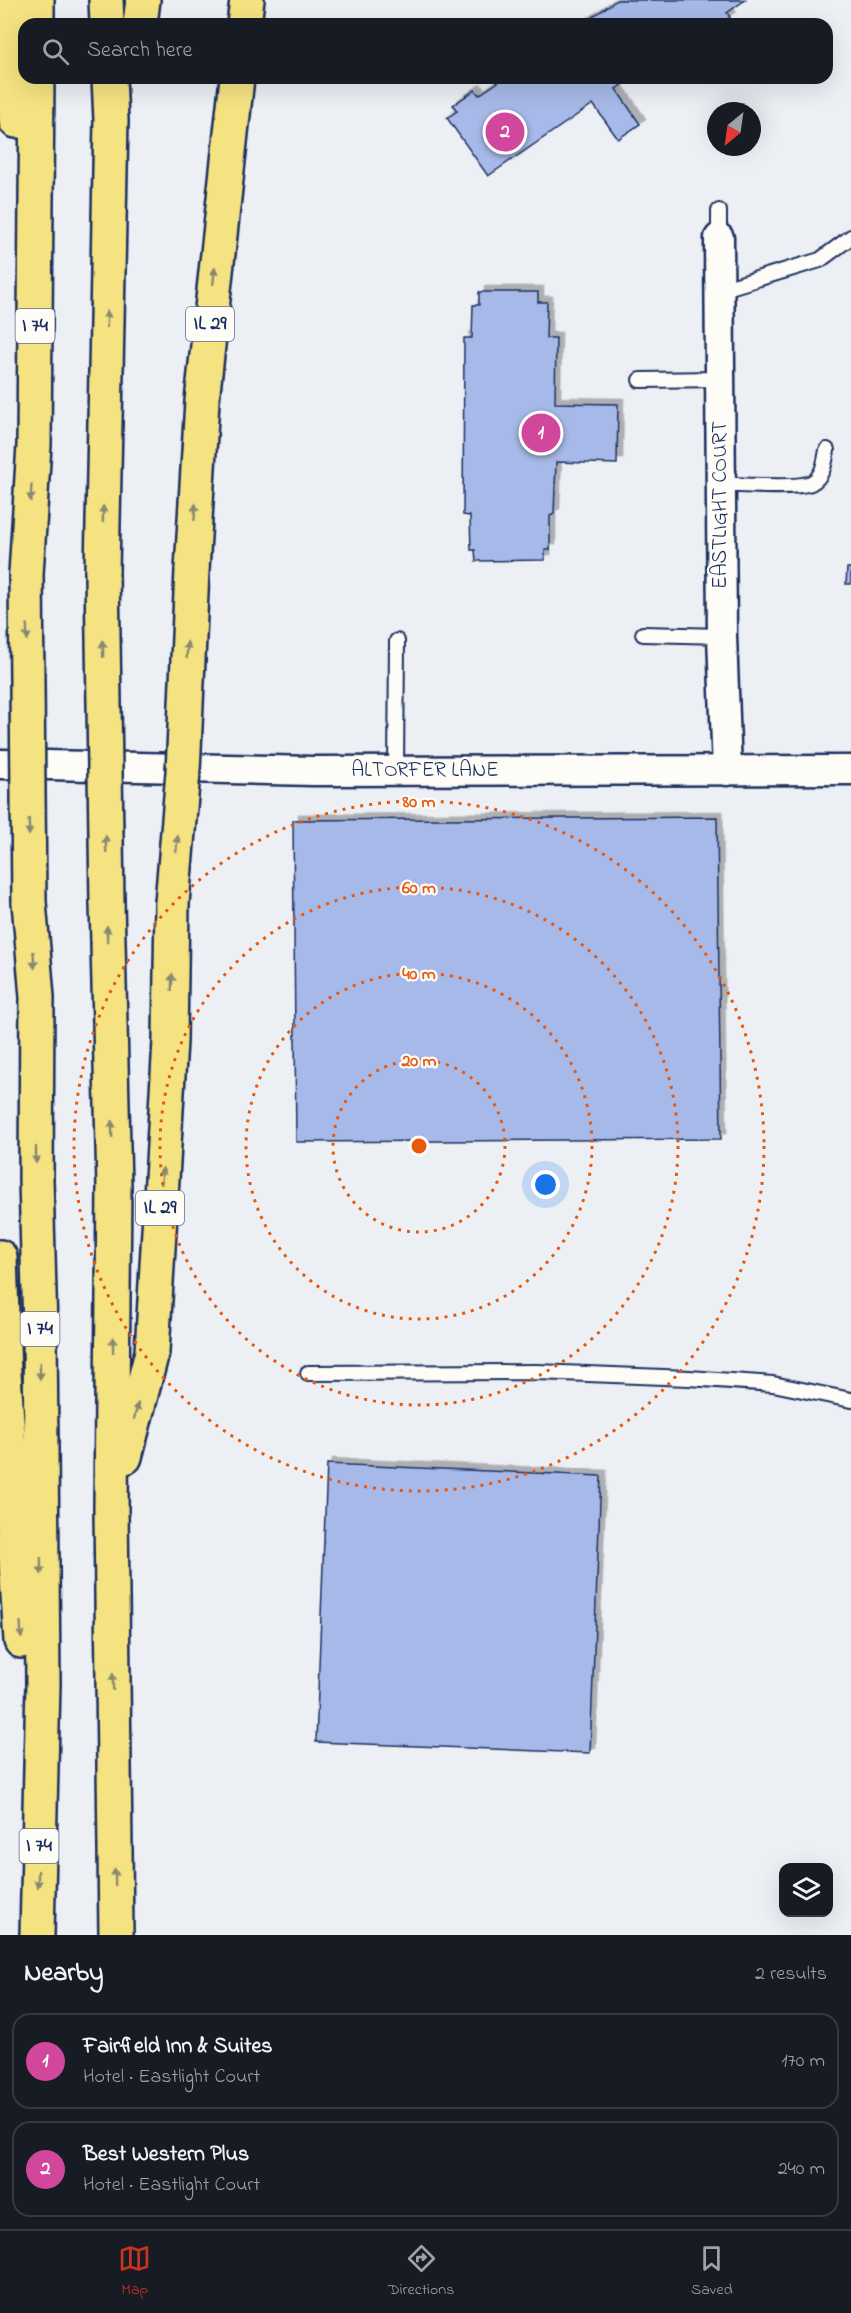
<!DOCTYPE html>
<meta charset="utf-8">
<style>
:root{--surface:#171b24;--page:#242831;--text:#f1f3f6;--muted:#9ea1a6;--line:#363941;--accent:#c8321e}
body{margin:0;font-family:"Indie Flower",sans-serif;background:var(--page);color:var(--text)}
.controls{position:absolute;right:18px;bottom:18px;display:grid;overflow:hidden;border-radius:12px;box-shadow:0 6px 24px #0002}
.controls button{width:54px;height:54px;display:grid;place-items:center;padding:0;border:0;border-bottom:2px solid var(--line);background:var(--surface);color:var(--text);font:30px sans-serif}
.compass{position:absolute;left:707px;top:102px;width:54px;height:54px;border-radius:50%;background:var(--surface);box-shadow:0 6px 24px #0002;rotate:209deg}
.you{position:absolute;left:546px;top:1185px;width:21px;height:21px;margin:-15px;border:4px solid #fff;border-radius:50%;background:#1a73e8;box-shadow:0 0 0 9px #1a73e833}
.badge{display:grid;place-items:center;width:39px;height:39px;border-radius:50%;background:var(--accent);color:#fff;font-size:20px;font-weight:700}
.pin{position:absolute;translate:-50% -50%;border:3px solid #fff;box-shadow:0 2px 6px #0006}
.list{margin:0;padding:0;list-style:none}
h2{display:flex;justify-content:space-between;align-items:center;height:78px;margin:0;padding:0 24px;font-size:26px}
h2 small{font-size:20px;font-weight:400;color:var(--muted)}
.list li{display:grid;grid-template-columns:39px 1fr auto;gap:18px;align-items:center;box-sizing:border-box;height:96px;margin:0 12px 12px;padding:0 12px;border:2px solid var(--line);border-radius:18px}
.list b{display:block;font-size:22px;white-space:nowrap}
.list p{margin:0;font-size:20px;white-space:nowrap;color:var(--muted)}
.list em{font-size:20px;font-style:normal;color:var(--muted)}
.icon{flex:none;width:33px;height:33px;fill:none;stroke:currentColor;stroke-width:2;stroke-linecap:round;stroke-linejoin:round}
.map{position:relative;flex:none;width:851px;height:1935px;overflow:hidden}
.search{position:absolute;background:var(--surface);box-shadow:0 6px 24px #0002;left:18px;right:18px;top:18px;height:66px;display:flex;align-items:center;gap:15px;box-sizing:border-box;padding:0 21px;border-radius:18px;color:var(--muted);font-size:22px}
.sheet{height:294px;background:var(--surface)}
nav{display:flex;justify-content:space-around;align-items:center;box-sizing:border-box;height:84px;border-top:2px solid var(--line);background:var(--surface);font-size:16px;color:var(--muted)}
nav a{display:grid;justify-items:center;gap:3px}
nav .on{color:var(--accent)}
.map>svg:first-child{display:block}
.building{fill:#a7b9e8;stroke:#1b2f5e;stroke-width:1.5;filter:url(#shadow)}
.lines{fill:none;stroke-linecap:round;stroke-linejoin:round}
.service-casing{stroke:#1b2f5e;stroke-width:18}
.minor-casing{stroke:#1b2f5e;stroke-width:33}
.motorway-casing{stroke:#1b2f5e;stroke-width:38}
.service{stroke:#fdfcf7;stroke-width:14}
.minor{stroke:#fdfcf7;stroke-width:28}
.motorway{stroke:#f5e382;stroke-width:33}
.motorway-bridge-casing{stroke:#1b2f5e;stroke-width:38;stroke-linecap:butt}
.motorway-bridge{stroke:#f5e382;stroke-width:33}
.oneway{fill:#888970}
.ring{fill:none;stroke:#e8590c;stroke-width:3;stroke-dasharray:3 6}
.labels{text-anchor:middle;dominant-baseline:central;stroke-width:4.5;stroke-linejoin:round;paint-order:stroke}
.shield{fill:#fdfcf7;stroke:#5f6c8c;stroke-width:1.5}
.shield-label{font-size:20px;font-weight:bold;fill:#1b2f5e}
.street-label{font-size:21px;fill:#1b2f5e;stroke:#fdfcf7}
.centre{fill:#e8590c;stroke:#fdfcf7;stroke-width:3}
.ring-label{font-size:18px;text-anchor:middle;font-weight:bold;fill:#e8590c;stroke:#fdfcf7;stroke-width:4.5;stroke-linejoin:round;paint-order:stroke}
</style>
<div class="map">
<svg width="851" height="1935" viewBox="0 0 851 1935">
<defs>
<filter id="shadow"><feDropShadow dx="5.5" dy="-5.5" stdDeviation="0" flood-color="#0004"/></filter>
</defs>
<rect width="100%" height="100%" fill="#eceff4"/>
<filter id="ink" filterUnits="userSpaceOnUse"><feTurbulence type="fractalNoise" baseFrequency=".0167" numOctaves="2"/><feDisplacementMap in="SourceGraphic" scale="12" xChannelSelector="R" yChannelSelector="G"/><feConvolveMatrix kernelMatrix="1 2 1 2 8 2 1 2 1" color-interpolation-filters="sRGB"/></filter>
<g filter="url(#ink)">
<!-- building -->
<g class="building">
<polygon points="617,0 745,0 727,13 730,17 720,24 582,24"/>
<polygon points="504,78 632,78 616,89 640,124 618,139 593,104 488,176 447,118 457,111 453,105 475,90 479,95"/>
<polygon points="479,292 538,292 538,302 547,302 546,338 556,338 555,403 618,404 617,464 556,462 554,514 550,516 550,550 545,550 545,560 476,561 475,550 471,550 470,516 463,515 464,338 472,338 473,305 479,305"/>
<polygon points="847,568 851,568 851,584 846,584"/>
<polygon points="717,817 721,1139 296,1142 293,820"/>
<polygon points="327,1464 601,1476 590,1753 316,1742"/>
</g>
<g class="lines">
<defs>
<g id="service">
<polyline points="719,238 719,211"/>
<polyline points="720,290 820,260 851,237"/>
<polyline points="640,380 722,379"/>
<path d="M720,484c19,1 76,5 91,-1 12,-6 14,-21 16,-33"/>
<polyline points="643,634 722,636"/>
<polyline points="396,771 397,641"/>
<polyline points="308,1373 537,1372 689,1378 773,1384 851,1400"/>
</g>
<g id="minor">
<polyline points="719,238 722,636 727,771"/>
<polyline points="0,764 314,771 851,770"/>
</g>
<g id="motorway">
<polyline points="9,0 16,121"/>
<polyline points="106,0 107,24"/>
<polyline points="37,24 37,0"/>
<polyline points="140,24 143,0"/>
<polyline points="244,24 247,0"/>
<polyline points="192,570 202,401 237,78"/>
<polyline points="102,572 111,120 109,78"/>
<polyline points="26,574 34,445 37,78"/>
<polyline points="29,902 37,997 36,1179 40,1330 43,1684 37,1935"/>
<polyline points="107,902 114,1187 111,1509 116,1935"/>
<polyline points="0,1257 4,1374 21,1641"/>
<polyline points="125,1457 152,1352 170,1041 172,903"/>
</g>
</defs>
<!-- service casing -->
<use href="#service" class="service-casing"/>
<!-- minor casing -->
<use href="#minor" class="minor-casing"/>
<!-- motorway casing -->
<use href="#motorway" class="motorway-casing"/>
<!-- service -->
<use href="#service" class="service"/>
<!-- minor -->
<use href="#minor" class="minor"/>
<!-- motorway -->
<use href="#motorway" class="motorway"/>
<defs>
<g id="motorway-bridge">
<polyline points="102,572 107,902"/>
<polyline points="26,574 29,902"/>
<polyline points="172,903 183,772 192,570"/>
</g>
</defs>
<!-- motorway-bridge casing -->
<use href="#motorway-bridge" class="motorway-bridge-casing"/>
<!-- motorway-bridge -->
<use href="#motorway-bridge" class="motorway-bridge"/>
</g>
<!-- one-way arrows -->
<defs><path id="oneway-solid" d="M-6-.8H1V-3.2L6.5 0L1 3.2V.8H-6Z" transform="scale(1.5)"/></defs>
<g class="oneway">
<use href="#oneway-solid" transform="translate(214 276) rotate(-84)"/>
<use href="#oneway-solid" transform="translate(107 319) rotate(-89)"/>
<use href="#oneway-solid" transform="translate(31 493) rotate(93)"/>
<use href="#oneway-solid" transform="translate(195 512) rotate(-86)"/>
<use href="#oneway-solid" transform="translate(103 514) rotate(-89)"/>
<use href="#oneway-solid" transform="translate(27 632) rotate(89)"/>
<use href="#oneway-solid" transform="translate(103 649) rotate(-91)"/>
<use href="#oneway-solid" transform="translate(187 650) rotate(-88)"/>
<use href="#oneway-solid" transform="translate(29 827) rotate(89)"/>
<use href="#oneway-solid" transform="translate(106 844) rotate(-91)"/>
<use href="#oneway-solid" transform="translate(177 844) rotate(-85)"/>
<use href="#oneway-solid" transform="translate(107 934) rotate(-91)"/>
<use href="#oneway-solid" transform="translate(34 960) rotate(86)"/>
<use href="#oneway-solid" transform="translate(172 982) rotate(-88)"/>
<use href="#oneway-solid" transform="translate(112 1129) rotate(-91)"/>
<use href="#oneway-solid" transform="translate(36 1155) rotate(90)"/>
<use href="#oneway-solid" transform="translate(162 1176) rotate(-86)"/>
<use href="#oneway-solid" transform="translate(113 1345) rotate(-90)"/>
<use href="#oneway-solid" transform="translate(40 1371) rotate(90)"/>
<use href="#oneway-solid" transform="translate(136 1411) rotate(-76)"/>
<use href="#oneway-solid" transform="translate(41 1566) rotate(89)"/>
<use href="#oneway-solid" transform="translate(21 1630) rotate(87)"/>
<use href="#oneway-solid" transform="translate(113 1682) rotate(-91)"/>
<use href="#oneway-solid" transform="translate(115 1877) rotate(-91)"/>
<use href="#oneway-solid" transform="translate(38 1879) rotate(91)"/>
</g>
</g>
<!-- distance rings -->
<g class="ring">
<circle cx="419" cy="1146" r="86"/>
<circle cx="419" cy="1146" r="173"/>
<circle cx="419" cy="1146" r="259"/>
<circle cx="419" cy="1146" r="345"/>
</g>
<g class="labels">
<!-- shield labels -->
<g class="shield">
<rect x="186" y="307" width="48" height="34" rx="4.5"/>
<rect x="15.5" y="309" width="39" height="34" rx="4.5"/>
<rect x="136" y="1191" width="48" height="34" rx="4.5"/>
<rect x="20.5" y="1312" width="39" height="34" rx="4.5"/>
<rect x="19.5" y="1829" width="39" height="34" rx="4.5"/>
</g>
<g class="shield-label">
<text x="210" y="324">IL 29</text>
<text x="35" y="326">I 74</text>
<text x="160" y="1208">IL 29</text>
<text x="40" y="1329">I 74</text>
<text x="39" y="1846">I 74</text>
</g>
<!-- street labels -->
<g class="street-label">
<text transform="translate(721 505) rotate(-90)">EASTLIGHT COURT</text>
<text x="425" y="771">ALTORFER LANE</text>
</g>
</g>
<circle cx="419" cy="1146" r="9" class="centre"/>
<g class="ring-label">
<text x="419" y="807">80 m</text>
<text x="419" y="893">60 m</text>
<text x="419" y="979">40 m</text>
<text x="419" y="1066">20 m</text>
</g>
</svg>
<div class="controls">
<button><svg class="icon" aria-label="layers" viewBox="0 0 24 24"><path d="M12 4l9 5-9 5-9-5zM3 14l9 5 9-5"/></svg></button>
</div>
<svg class="compass" viewBox="-18 -18 36 36"><path d="M0-13l5 13h-10z" fill="#e53935"/><path d="M0 13l5-13h-10z" fill="#9ea1a6"/></svg>
<div class="you"></div>
<div class="pin badge" style="left:541px;top:433px;background:#d1479c">1</div>
<div class="pin badge" style="left:505px;top:132px;background:#d1479c">2</div>
<div class="search"><svg class="icon" aria-label="search" viewBox="0 0 24 24"><circle cx="10" cy="10" r="6"/><path d="M15 15l6 6"/></svg>Search here</div>
</div>
<section class="sheet">
<h2>Nearby<small>2 results</small></h2>
<ul class="list">
<li><span class="badge" style="background:#d1479c">1</span><div><b>Fairfield Inn &amp; Suites</b><p>Hotel · Eastlight Court</p></div><em>170 m</em></li>
<li><span class="badge" style="background:#d1479c">2</span><div><b>Best Western Plus</b><p>Hotel · Eastlight Court</p></div><em>240 m</em></li>
</ul>
</section>
<nav>
<a class="on"><svg class="icon" aria-label="map" viewBox="0 0 24 24"><path d="M3 6l6-2 6 2 6-2v14l-6 2-6-2-6 2zM9 4v14M15 6v14"/></svg>Map</a>
<a><svg class="icon" aria-label="directions" viewBox="0 0 24 24"><path d="M12 3l9 9-9 9-9-9zM9 14v-3h6M13 9l2 2-2 2"/></svg>Directions</a>
<a><svg class="icon" aria-label="saved" viewBox="0 0 24 24"><path d="M7 4h10v16l-5-4-5 4z"/></svg>Saved</a>
</nav>
